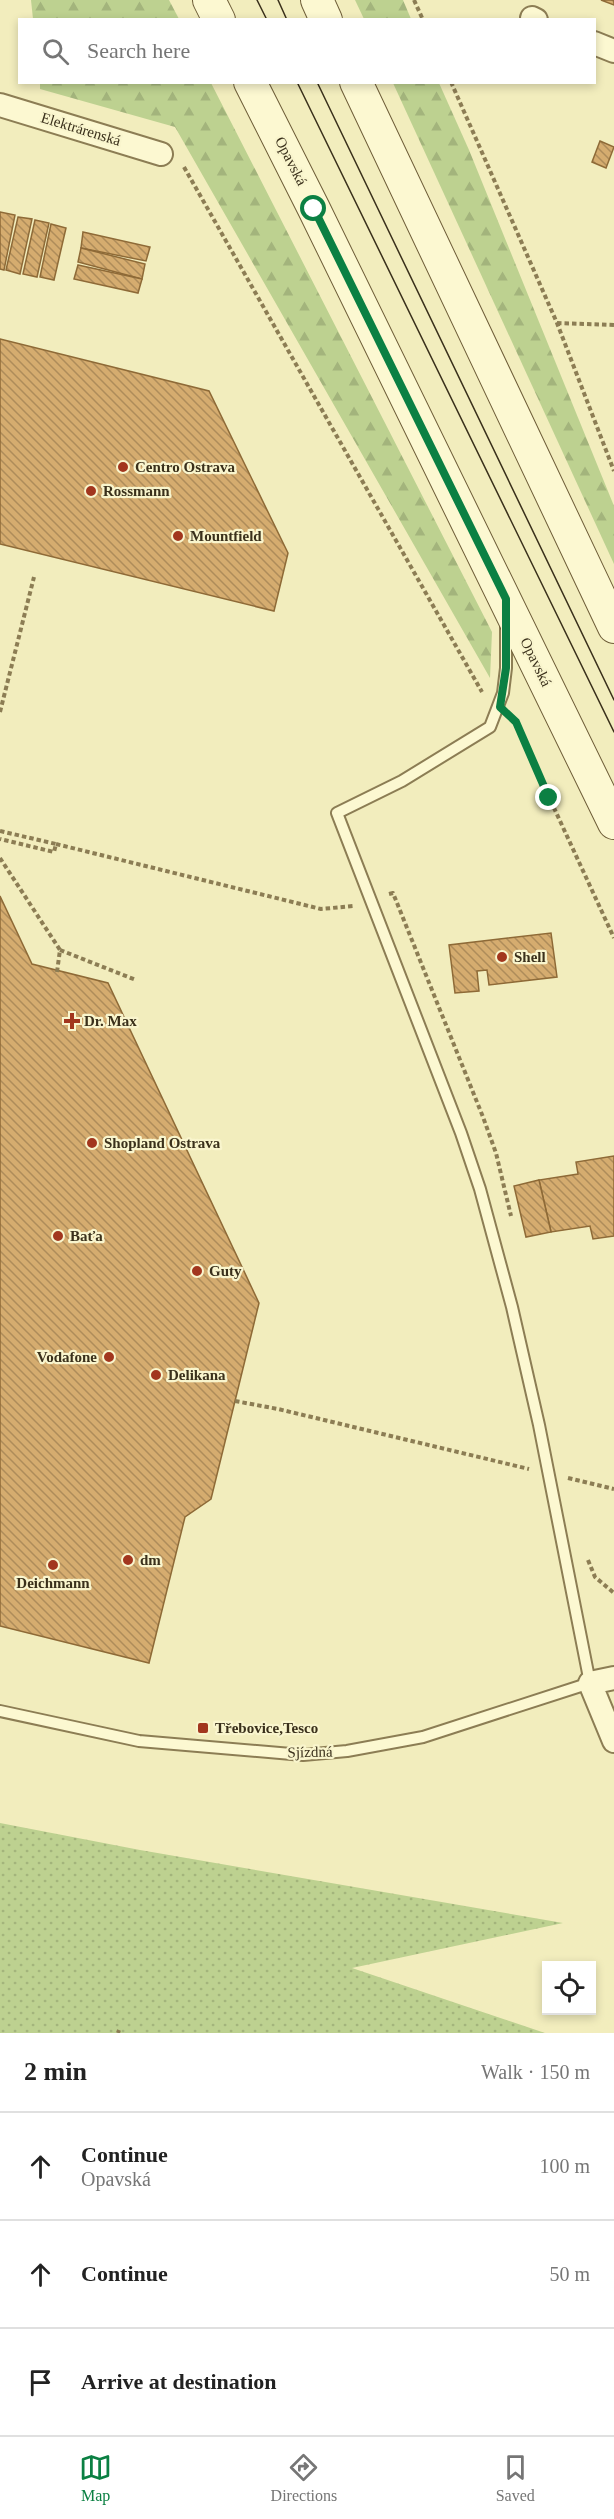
<!DOCTYPE html>
<meta charset="utf-8">
<style>
:root{--surface:#fff;--page:#f2f2f2;--text:#222;--muted:#767676;--line:#e0e0e0;--accent:#0b8043}
body{margin:0;font-family:Georgia,serif;background:var(--page);color:var(--text)}
.controls{position:absolute;right:18px;bottom:18px;display:grid;overflow:hidden;border-radius:0px;box-shadow:0 3px 9px #0003}
.controls button{width:54px;height:54px;display:grid;place-items:center;padding:0;border:0;border-bottom:2px solid var(--line);background:var(--surface);color:var(--text);font:30px sans-serif}
.stop{position:absolute;width:18px;height:18px;margin:-14px;border:4px solid #0b8043;border-radius:50%;background:#fff}
.stop.end{background:#0b8043;border-color:#fff;box-shadow:0 2px 6px #0008}
.list{margin:0;padding:0;list-style:none}
h2{display:flex;justify-content:space-between;align-items:center;height:78px;margin:0;padding:0 24px;font-size:26px}
h2 small{font-size:20px;font-weight:400;color:var(--muted)}
.list li{display:grid;grid-template-columns:39px 1fr auto;gap:18px;align-items:center;box-sizing:border-box;height:108px;padding:0 24px;border-top:2px solid var(--line)}
.list b{display:block;font-size:22px;white-space:nowrap}
.list p{margin:0;font-size:20px;white-space:nowrap;color:var(--muted)}
.list em{font-size:20px;font-style:normal;color:var(--muted)}
.icon{flex:none;width:33px;height:33px;fill:none;stroke:currentColor;stroke-width:2;stroke-linecap:round;stroke-linejoin:round}
.map{position:relative;flex:none;width:614px;height:2033px;overflow:hidden}
.search{position:absolute;background:var(--surface);box-shadow:0 3px 9px #0003;left:18px;right:18px;top:18px;height:66px;display:flex;align-items:center;gap:15px;box-sizing:border-box;padding:0 21px;border-radius:0px;color:var(--muted);font-size:22px}
.sheet{height:402px;background:var(--surface)}
nav{display:flex;justify-content:space-around;align-items:center;box-sizing:border-box;height:84px;border-top:2px solid var(--line);background:var(--surface);font-size:16px;color:var(--muted)}
nav a{display:grid;justify-items:center;gap:3px}
nav .on{color:var(--accent)}
.map>svg:first-child{display:block}
.grass{fill:url(#grass-dots)}
.forest{fill:url(#forest-firs)}
.building{fill:url(#building-back-hatch);stroke:#8e6a37;stroke-width:1.5}
.lines{fill:none;stroke-linecap:round;stroke-linejoin:round}
.service-casing{stroke:#8c7d54;stroke-width:14}
.minor-casing{stroke:#8c7d54;stroke-width:26}
.secondary-casing{stroke:#6e5d38;stroke-width:34}
.path{stroke:#8c7d54;stroke-width:4;stroke-dasharray:4.5 3;stroke-linecap:butt}
.service{stroke:#fcf8d1;stroke-width:10}
.minor{stroke:#fcf8d1;stroke-width:22}
.secondary{stroke:#fcf8d1;stroke-width:32}
.tram{stroke:#3a301b;stroke-width:1.5}
.route{stroke:#0b8043;stroke-width:8}
.poi-dot{fill:#a2361e;stroke:#f9f5cd;stroke-width:2}
.labels{text-anchor:middle;dominant-baseline:central;stroke-width:4.5;stroke-linejoin:round;paint-order:stroke}
.street-label{font-size:15px;fill:#3a301b;stroke:#f9f5cd}
.poi-label{font-size:15px;font-weight:bold;fill:#3a301b;stroke:#f9f5cd;text-anchor:start}
</style>
<div class="map">
<svg width="614" height="2033" viewBox="0 0 614 2033">
<defs>
<pattern id="grass-dots" width="8" height="8" patternUnits="userSpaceOnUse" patternTransform="scale(1.5)"><rect width="8" height="8" fill="#bdd190"/><path d="M2 2h.1M6 6h.1" fill="none" stroke="#a3b47c" stroke-width="1.8" stroke-linecap="round"/></pattern>
<pattern id="forest-firs" width="22" height="20" patternUnits="userSpaceOnUse" patternTransform="scale(1.5)"><rect width="22" height="20" fill="#bdd190"/><path d="M5 1l3.5 6h-7zM16 11l3.5 6h-7z" fill="#a3b47c"/></pattern>
<pattern id="building-back-hatch" width="6" height="6" patternUnits="userSpaceOnUse" patternTransform="scale(1.5)"><rect width="6" height="6" fill="#d5ac6f"/><path d="M-1 5l2 2M0 0l6 6M5-1l2 2" fill="none" stroke="#ae8c5a"/></pattern>
</defs>
<rect width="100%" height="100%" fill="#f2edbd"/>
<!-- grass -->
<polygon class="grass" points="0,1823 140,1850 563,1923 352,1968 545,2033 0,2033"/>
<!-- forest -->
<g class="forest">
<polygon points="31,0 169,0 179,19 33,19"/>
<polygon points="355,0 403,0 411,19 364,19"/>
<polygon points="40,83 211,83 492,632 490,678 175,127 40,89"/>
<polygon points="393,83 439,83 469,150 614,506 614,564"/>
</g>
<!-- building -->
<g class="building">
<polygon points="601,0 614,0 614,5"/>
<polygon points="600,141 614,147 606,168 592,162"/>
<polygon points="0,212 15,215 4,270 0,269"/>
<polygon points="18,217 32,219 20,274 6,270"/>
<polygon points="35,220 49,223 37,277 23,274"/>
<polygon points="51,224 66,228 54,280 40,277"/>
<polygon points="83,232 150,247 146,261 81,248"/>
<polygon points="81,248 145,264 142,279 78,262"/>
<polygon points="78,265 142,279 138,293 74,279"/>
<polygon points="0,339 209,391 288,553 274,611 0,544"/>
<polygon points="0,896 32,964 108,983 259,1303 211,1499 185,1517 149,1663 0,1626"/>
<polygon points="551,933 557,977 489,985 487,970 477,971 479,991 455,993 449,945"/>
<polygon points="614,1156 614,1236 593,1239 590,1226 551,1232 539,1180 578,1174 576,1162"/>
<polygon points="539,1180 551,1232 526,1237 514,1186"/>
</g>
<g class="lines">
<defs>
<polyline id="service" points="0,1711 139,1741 303,1755 347,1751 423,1737 590,1683 539,1425 512,1307 480,1189 461,1133 337,813 402,781 490,727 503,693 506,668 506,624"/>
<g id="minor">
<polyline points="532,18 536,20"/>
<polyline points="594,43 614,51"/>
<polyline points="0,105 161,154"/>
<polyline points="614,1678 590,1683 614,1741"/>
</g>
<g id="secondary">
<polyline points="209,0 219,20"/>
<polyline points="317,0 326,20"/>
<polyline points="250,82 314,209 614,823"/>
<polyline points="356,82 614,627"/>
</g>
</defs>
<!-- service casing -->
<use href="#service" class="service-casing"/>
<!-- minor casing -->
<use href="#minor" class="minor-casing"/>
<!-- secondary casing -->
<use href="#secondary" class="secondary-casing"/>
<!-- path -->
<g class="path">
<polyline points="414,0 423,20"/>
<polyline points="451,82 557,323 614,471"/>
<polyline points="184,167 482,692"/>
<polyline points="557,323 614,325"/>
<polyline points="0,712 34,577"/>
<polyline points="513,719 614,938"/>
<polyline points="0,831 56,844 54,852 0,839"/>
<polyline points="56,844 321,909 353,906"/>
<polyline points="0,858 60,950 57,972"/>
<polyline points="389,894 393,893 483,1117 496,1153 511,1216"/>
<polyline points="60,950 136,980"/>
<polyline points="235,1401 278,1409 529,1469"/>
<polyline points="568,1478 614,1489"/>
<polyline points="588,1560 595,1577 614,1593"/>
<polyline points="118,2033 119,2030"/>
</g>
<!-- service -->
<use href="#service" class="service"/>
<!-- minor -->
<use href="#minor" class="minor"/>
<!-- secondary -->
<use href="#secondary" class="secondary"/>
<!-- tram -->
<g class="tram">
<polyline points="257,0 267,20"/>
<polyline points="278,0 287,20"/>
<polyline points="297,82 614,732"/>
<polyline points="317,82 614,700"/>
</g>
</g>
<g class="lines">
<!-- route -->
<polyline class="route" points="314,209 506,599 506,668 500,707 516,722 549,798"/>
</g>
<!-- markers -->
<g class="poi-dot">
<circle cx="123" cy="467" r="6"/>
<circle cx="91" cy="491" r="6"/>
<circle cx="178" cy="536" r="6"/>
<circle cx="502" cy="957" r="6"/>
<path d="M69 1012h6v6h6v6h-6v6h-6v-6h-6v-6h6z"/>
<circle cx="92" cy="1143" r="6"/>
<circle cx="58" cy="1236" r="6"/>
<circle cx="197" cy="1271" r="6"/>
<circle cx="109" cy="1357" r="6"/>
<circle cx="156" cy="1375" r="6"/>
<circle cx="128" cy="1560" r="6"/>
<circle cx="53" cy="1565" r="6"/>
<rect x="197" y="1722" width="12" height="12" rx="3"/>
</g>
<g class="labels">
<!-- street labels -->
<g class="street-label">
<text transform="translate(81 129) rotate(17)">Elektrárenská</text>
<text transform="translate(291 161) rotate(63)">Opavská</text>
<text transform="translate(536 662) rotate(64)">Opavská</text>
<text transform="translate(310 1752) rotate(-1)">Sjízdná</text>
</g>
<!-- poi labels -->
<g class="poi-label">
<text x="135" y="467">Centro Ostrava</text>
<text x="103" y="491">Rossmann</text>
<text x="190" y="536">Mountfield</text>
<text x="514" y="957">Shell</text>
<text x="84" y="1021">Dr. Max</text>
<text x="104" y="1143">Shopland Ostrava</text>
<text x="70" y="1236">Baťa</text>
<text x="209" y="1271">Guty</text>
<text x="97" y="1357" text-anchor="end">Vodafone</text>
<text x="168" y="1375">Delikana</text>
<text x="140" y="1560">dm</text>
<text x="53" y="1583" text-anchor="middle">Deichmann</text>
<text x="215" y="1728">Třebovice,Tesco</text>
</g>
</g>
</svg>
<div class="controls">
<button><svg class="icon" aria-label="locate" viewBox="0 0 24 24"><circle cx="12" cy="12" r="6"/><path d="M12 2v4M12 18v4M2 12h4M18 12h4"/></svg></button>
</div>
<div class="stop" style="left:314px;top:209px"></div>
<div class="stop end" style="left:549px;top:798px"></div>
<div class="search"><svg class="icon" aria-label="search" viewBox="0 0 24 24"><circle cx="10" cy="10" r="6"/><path d="M15 15l6 6"/></svg>Search here</div>
</div>
<section class="sheet">
<h2>2 min<small>Walk · 150 m</small></h2>
<ul class="list">
<li><svg class="icon" aria-label="ahead" viewBox="0 0 24 24"><path d="M12 20V5M6 11l6-6 6 6"/></svg><div><b>Continue</b><p>Opavská</p></div><em>100 m</em></li>
<li><svg class="icon" aria-label="ahead" viewBox="0 0 24 24"><path d="M12 20V5M6 11l6-6 6 6"/></svg><div><b>Continue</b></div><em>50 m</em></li>
<li><svg class="icon" aria-label="arrive" viewBox="0 0 24 24"><path d="M6 21V4h12l-3 4 3 4H6"/></svg><div><b>Arrive at destination</b></div></li>
</ul>
</section>
<nav>
<a class="on"><svg class="icon" aria-label="map" viewBox="0 0 24 24"><path d="M3 6l6-2 6 2 6-2v14l-6 2-6-2-6 2zM9 4v14M15 6v14"/></svg>Map</a>
<a><svg class="icon" aria-label="directions" viewBox="0 0 24 24"><path d="M12 3l9 9-9 9-9-9zM9 14v-3h6M13 9l2 2-2 2"/></svg>Directions</a>
<a><svg class="icon" aria-label="saved" viewBox="0 0 24 24"><path d="M7 4h10v16l-5-4-5 4z"/></svg>Saved</a>
</nav>
